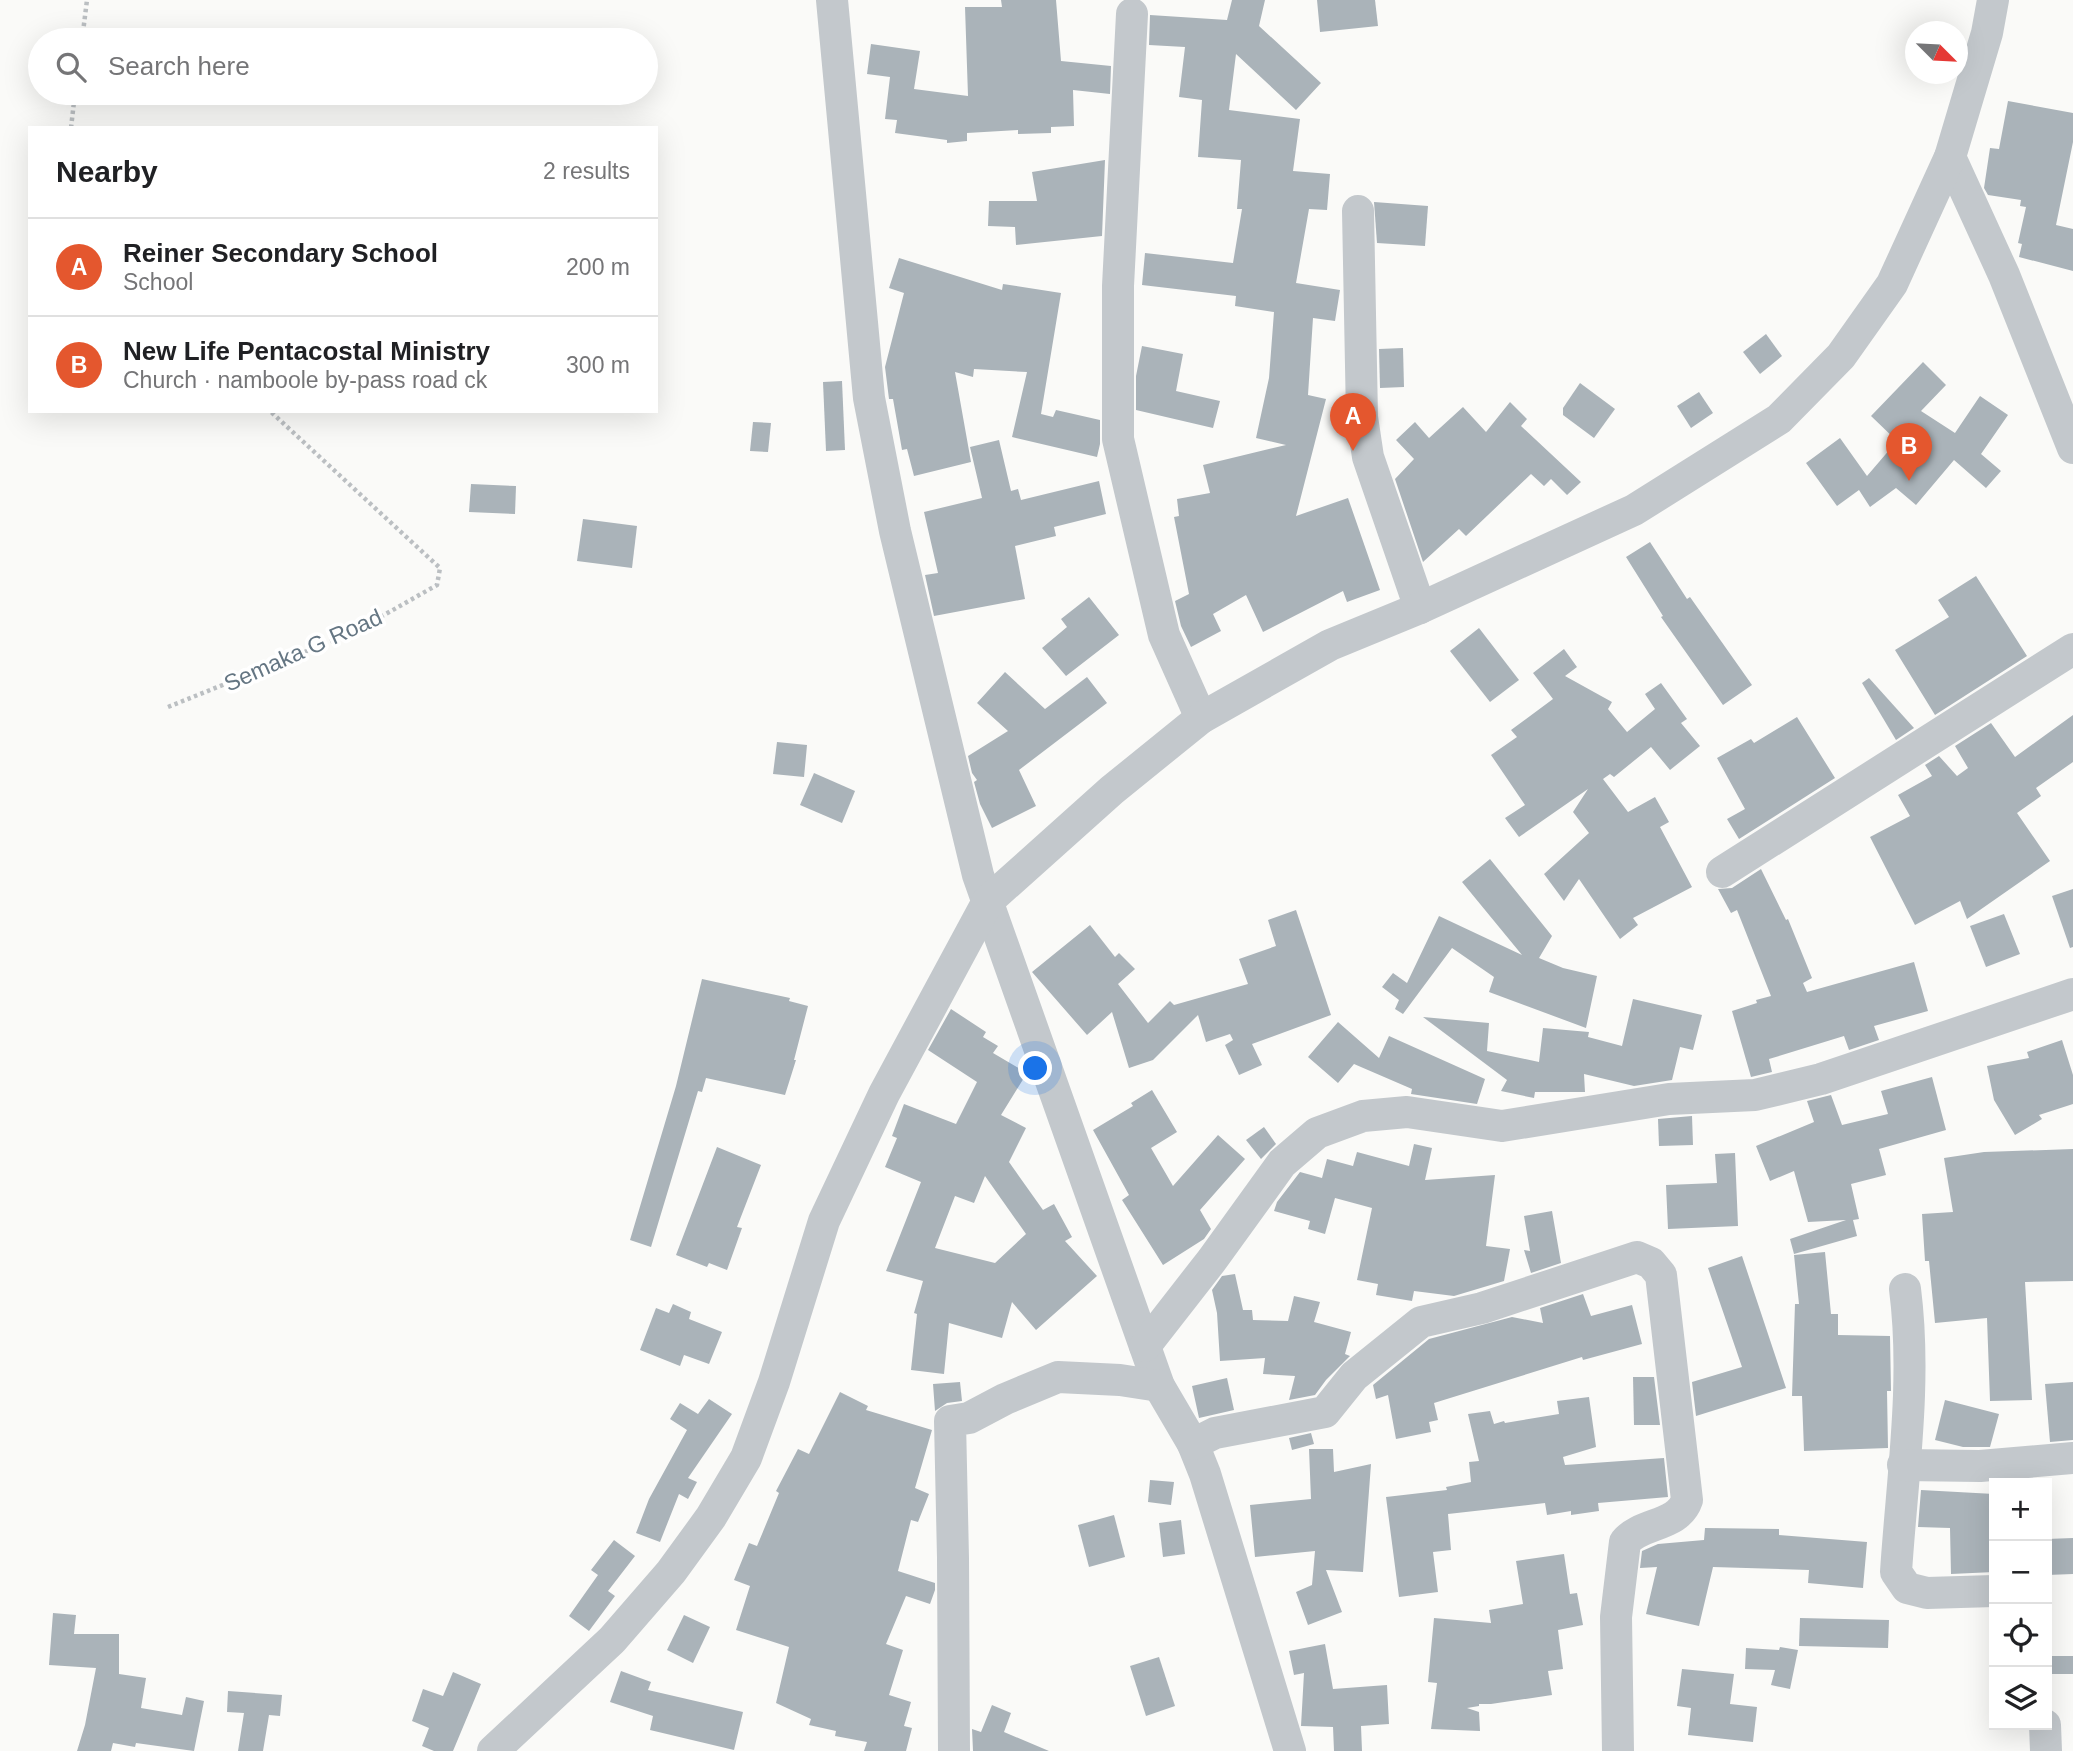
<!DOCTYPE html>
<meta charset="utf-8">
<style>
:root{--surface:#fff;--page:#f6f6f6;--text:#202124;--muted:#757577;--line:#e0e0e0;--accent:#e4572e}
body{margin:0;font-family:Helvetica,sans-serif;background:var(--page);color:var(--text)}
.controls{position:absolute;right:21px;bottom:21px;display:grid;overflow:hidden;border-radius:0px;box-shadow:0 7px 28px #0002}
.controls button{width:63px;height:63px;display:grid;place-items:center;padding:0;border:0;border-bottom:2px solid var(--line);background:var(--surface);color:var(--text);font:35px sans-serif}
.compass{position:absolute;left:1905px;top:21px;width:63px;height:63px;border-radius:50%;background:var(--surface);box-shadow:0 7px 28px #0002;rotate:114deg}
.you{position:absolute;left:1036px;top:1069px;width:24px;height:24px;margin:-18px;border:5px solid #fff;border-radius:50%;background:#1a73e8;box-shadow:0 0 0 10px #1a73e833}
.badge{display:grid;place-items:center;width:46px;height:46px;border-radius:50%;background:var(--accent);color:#fff;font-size:23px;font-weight:700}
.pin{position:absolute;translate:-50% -58px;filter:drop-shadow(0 2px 4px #0008)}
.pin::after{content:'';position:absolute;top:37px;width:24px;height:21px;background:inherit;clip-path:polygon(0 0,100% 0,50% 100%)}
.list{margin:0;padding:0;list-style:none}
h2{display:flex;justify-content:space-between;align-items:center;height:91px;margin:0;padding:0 28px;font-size:30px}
h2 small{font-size:23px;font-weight:400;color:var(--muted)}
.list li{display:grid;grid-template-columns:46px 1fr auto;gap:21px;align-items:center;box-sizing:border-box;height:98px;padding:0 28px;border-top:2px solid var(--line)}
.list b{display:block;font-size:26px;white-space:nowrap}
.list p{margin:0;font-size:23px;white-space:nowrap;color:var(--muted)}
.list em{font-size:23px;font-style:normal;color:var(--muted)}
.icon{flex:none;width:38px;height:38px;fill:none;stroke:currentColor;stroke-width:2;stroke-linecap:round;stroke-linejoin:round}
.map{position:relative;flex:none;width:2073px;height:1751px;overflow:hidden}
.search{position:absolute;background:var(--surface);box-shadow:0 7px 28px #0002;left:28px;top:28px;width:630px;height:77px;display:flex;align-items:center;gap:18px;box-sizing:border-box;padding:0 24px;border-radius:38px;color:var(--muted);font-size:26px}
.panel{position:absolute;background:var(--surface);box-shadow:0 7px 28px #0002;left:28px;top:126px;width:630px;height:287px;border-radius:0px}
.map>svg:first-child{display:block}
.building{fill:#aab3b9;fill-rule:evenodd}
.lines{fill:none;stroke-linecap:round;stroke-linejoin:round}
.path{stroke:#bbbfc2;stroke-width:4.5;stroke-dasharray:3.5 3.5;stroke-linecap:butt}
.minor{stroke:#c3c8cc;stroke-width:32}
.labels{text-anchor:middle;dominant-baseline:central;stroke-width:7;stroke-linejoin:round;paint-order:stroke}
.street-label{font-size:23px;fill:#657683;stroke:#fff}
</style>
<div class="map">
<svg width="2073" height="1751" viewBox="0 0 2073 1751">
<rect width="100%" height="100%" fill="#fafaf8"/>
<!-- building -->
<g class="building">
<polygon points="1001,0 1056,0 1061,61 1111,66 1110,94 1073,90 1074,126 1051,127 1051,133 1018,134 1018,130 967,133 967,141 947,143 947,140 895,133 897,120 885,119 890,77 867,74 871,44 920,51 914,89 968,96 965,7 1002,7"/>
<polygon points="1232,0 1265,0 1259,26 1321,83 1296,110 1236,54 1229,110 1300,119 1293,171 1330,174 1327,210 1309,209 1296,283 1340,290 1335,321 1313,318 1308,395 1326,399 1296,516 1348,498 1380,590 1347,602 1343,591 1263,632 1246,595 1213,614 1221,631 1191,647 1181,626 1175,601 1189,594 1174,517 1179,516 1177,499 1210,493 1203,465 1286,445 1256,438 1269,378 1274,312 1235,306 1236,296 1142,285 1145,253 1233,263 1242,209 1237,209 1241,160 1198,157 1202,100 1179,97 1185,47 1149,45 1150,15 1227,20"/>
<polygon points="1317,0 1375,0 1378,26 1320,32"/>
<polygon points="2008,101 2073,113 2073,142 2056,225 2073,229 2073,271 2019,257 2022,244 2018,243 2026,207 2020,206 2021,200 1988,195 1984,188 1990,148 1999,149"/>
<polygon points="1105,160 1102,236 1016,245 1015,227 988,226 989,201 1037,201 1032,172"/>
<polygon points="1374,202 1428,206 1425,246 1377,243"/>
<polygon points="899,258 1002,290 1003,284 1061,293 1041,414 1053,417 1056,410 1100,420 1100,444 1097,457 1012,437 1027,372 974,369 973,377 955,372 971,462 914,476 907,449 902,450 893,399 889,399 885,367 904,293 889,288"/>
<polygon points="1766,334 1782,356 1760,374 1743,352"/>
<polygon points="1142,346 1183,354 1176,391 1220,401 1213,428 1136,410 1136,376"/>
<polygon points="1403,348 1404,387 1380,388 1379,349"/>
<polygon points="1923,362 1946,385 1921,411 1955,433 1980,396 2008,415 1981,454 2001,471 1986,488 1954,460 1916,505 1896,488 1870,507 1859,490 1837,506 1806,463 1840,438 1867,476 1897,441 1871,416"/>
<polygon points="842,381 845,450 826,451 823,382"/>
<polygon points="1580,383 1615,409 1594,438 1563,415 1563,408"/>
<polygon points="1699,392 1713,413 1691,428 1677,406"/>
<polygon points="1510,402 1527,419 1521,426 1581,482 1567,495 1551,479 1544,486 1531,474 1466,536 1459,529 1423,562 1395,479 1414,459 1396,440 1415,422 1429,438 1463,407 1486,432"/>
<polygon points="753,422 771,423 768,452 750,451"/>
<polygon points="999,440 1011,491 1018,489 1021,500 1099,481 1106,514 1054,527 1056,536 1015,546 1025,599 934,616 925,575 938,573 924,512 982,498 970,447"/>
<polygon points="471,484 516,486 515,514 469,512"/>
<polygon points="583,519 637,526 632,568 577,561"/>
<polygon points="1650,542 1687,599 1690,597 1752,685 1723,705 1661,617 1663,616 1626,557"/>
<polygon points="1976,576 2027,656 1935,715 1895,650 1949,617 1938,600"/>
<polygon points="1089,597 1119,635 1066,676 1042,648 1067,627 1061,619"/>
<polygon points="1479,628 1519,680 1490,702 1450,651"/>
<polygon points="1564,649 1577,667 1565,676 1612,702 1608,709 1627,732 1655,709 1645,694 1661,683 1687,719 1681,723 1700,746 1670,770 1651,747 1614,777 1610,774 1603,779 1628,812 1655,797 1669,822 1660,827 1692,887 1633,918 1638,925 1620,939 1579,879 1564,901 1544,874 1589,833 1573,812 1588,789 1519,837 1505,818 1525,805 1491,755 1517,737 1511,730 1553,699 1533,673"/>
<polygon points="1005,672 1045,709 1087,677 1107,703 1019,770 1036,806 992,828 980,804 974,782 977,780 972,773 968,756 1008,731 977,703"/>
<polygon points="1869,678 1914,728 1896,740 1862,683"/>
<polygon points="2073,715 2073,762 2036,788 2041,796 2017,813 2050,861 1967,919 1960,901 1915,925 1870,837 1910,816 1898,795 1932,776 1925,765 1939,756 1957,776 1968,768 1955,746 1991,723 2015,757"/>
<polygon points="1797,717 1835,778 1739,839 1727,819 1745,809 1717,758 1751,739 1754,743"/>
<polygon points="777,742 807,745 804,777 773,774"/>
<polygon points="814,773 855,791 842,823 800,805"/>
<polygon points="1490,859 1552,936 1539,958 1563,968 1597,976 1586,1028 1489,992 1494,977 1452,948 1403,1014 1395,1009 1399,1000 1382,987 1393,973 1407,983 1439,916 1522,955 1462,882"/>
<polygon points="1761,869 1786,920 1788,919 1812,978 1803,983 1807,992 1914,962 1928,1011 1874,1026 1879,1040 1849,1050 1844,1036 1769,1059 1772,1072 1751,1077 1732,1011 1757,1003 1756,1000 1771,996 1737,910 1731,913 1718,889 1732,888"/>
<polygon points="2073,889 2073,947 2070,948 2052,896"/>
<polygon points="1296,910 1331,1015 1252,1044 1262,1065 1239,1075 1225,1045 1233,1040 1230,1034 1206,1042 1198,1015 1153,1060 1129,1068 1112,1012 1087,1035 1032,972 1090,925 1115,957 1119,953 1135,969 1118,984 1148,1023 1170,1001 1174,1005 1248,984 1239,959 1276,946 1268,920"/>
<polygon points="2004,914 2020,954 1986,967 1970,926"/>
<polygon points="702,979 790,998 789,1001 808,1006 794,1060 796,1060 785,1095 706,1078 702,1092 698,1091 651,1247 630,1240 676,1086"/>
<polygon points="1633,999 1702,1015 1693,1050 1680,1047 1672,1080 1634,1086 1584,1074 1585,1092 1535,1092 1534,1098 1501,1091 1507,1080 1423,1017 1489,1023 1487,1051 1539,1062 1543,1028 1589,1032 1588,1037 1622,1046"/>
<path d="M951,1009l35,23 -3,5 15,9 -5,7 34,20 -26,42 25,13 -17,34 34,48 11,-6 18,33 -7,4 32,35 -61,54 -24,-28 -10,36 -53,-15 -5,51 -33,-4 6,-56 -3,-1 9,-32 -37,-10 35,-89 -36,-15 12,-29 -5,-2 12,-32 52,20 21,-42 -49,-32zM985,1176l41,58 -31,29 -60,-15 20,-52 19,7z"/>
<polygon points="1338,1022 1379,1058 1389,1036 1485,1079 1477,1104 1411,1094 1412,1089 1354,1064 1338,1083 1308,1057"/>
<polygon points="2062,1040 2073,1075 2073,1104 2039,1115 2042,1119 2015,1135 1994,1100 1987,1066 2029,1058 2027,1052"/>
<polygon points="1932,1077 1946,1130 1879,1149 1886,1175 1851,1184 1859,1219 1853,1220 1857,1236 1794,1254 1790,1239 1846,1220 1808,1222 1794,1171 1770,1181 1756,1146 1814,1122 1807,1101 1831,1095 1842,1125 1888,1114 1881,1091"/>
<polygon points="1152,1090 1177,1132 1151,1148 1173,1186 1218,1135 1245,1159 1200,1210 1211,1229 1204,1239 1163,1265 1122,1200 1129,1195 1093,1130 1133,1106 1131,1103"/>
<polygon points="1692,1116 1693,1145 1659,1146 1658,1119"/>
<polygon points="1264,1127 1276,1144 1261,1159 1246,1140"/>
<polygon points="1414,1144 1432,1148 1425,1180 1495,1175 1486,1246 1510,1249 1504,1281 1454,1296 1414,1291 1412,1301 1376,1295 1378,1284 1357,1280 1372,1208 1335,1198 1325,1234 1308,1229 1310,1221 1274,1211 1277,1202 1300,1172 1322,1178 1327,1159 1353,1166 1357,1152 1409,1166"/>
<polygon points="717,1147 761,1165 737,1227 742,1228 727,1270 709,1263 707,1267 676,1255"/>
<polygon points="2073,1149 2073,1281 2025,1282 2032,1400 1990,1401 1987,1318 1935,1323 1929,1261 1925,1261 1922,1214 1953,1212 1944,1158 1984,1152"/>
<polygon points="1735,1153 1738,1226 1668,1229 1666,1185 1717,1183 1715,1154"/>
<polygon points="1552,1211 1561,1263 1531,1273 1524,1250 1530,1251 1524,1216"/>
<polygon points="1825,1252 1831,1314 1838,1314 1838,1335 1890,1336 1891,1391 1887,1391 1888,1448 1804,1451 1802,1396 1792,1396 1795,1304 1799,1304 1794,1255"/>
<polygon points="1742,1256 1786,1388 1696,1416 1692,1382 1742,1367 1708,1268"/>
<polygon points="1235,1274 1243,1310 1252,1310 1253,1320 1288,1321 1294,1296 1320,1302 1314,1322 1351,1332 1345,1354 1350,1356 1326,1380 1315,1395 1289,1400 1295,1376 1263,1374 1265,1358 1220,1361 1217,1313 1212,1290 1222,1276"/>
<polygon points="1583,1294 1591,1316 1632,1305 1642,1344 1583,1360 1582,1357 1434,1403 1438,1420 1429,1422 1431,1432 1396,1439 1388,1395 1376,1399 1373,1385 1429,1339 1512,1317 1543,1323 1540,1308"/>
<polygon points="673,1304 691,1312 689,1319 722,1332 709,1364 684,1355 680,1366 640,1350 656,1308 669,1313"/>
<polygon points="1633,1377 1654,1377 1660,1425 1634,1425"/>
<polygon points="1227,1378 1234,1410 1199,1418 1192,1386"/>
<polygon points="960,1382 962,1401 947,1403 935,1411 933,1384"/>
<polygon points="2073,1382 2073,1440 2050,1442 2045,1384"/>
<polygon points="840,1392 868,1406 866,1410 932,1430 915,1488 929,1494 918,1522 911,1520 898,1571 935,1583 935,1590 930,1604 906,1596 886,1644 903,1650 889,1695 911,1702 904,1726 912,1728 906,1751 864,1751 867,1742 835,1736 836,1731 809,1725 811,1719 776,1703 789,1647 736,1630 750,1586 734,1580 749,1543 757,1546 779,1493 776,1491 798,1449 809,1454"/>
<polygon points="1589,1397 1596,1447 1563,1457 1565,1465 1664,1458 1668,1497 1598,1503 1599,1511 1571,1515 1571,1511 1547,1515 1545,1503 1448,1514 1451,1550 1433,1552 1438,1592 1399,1597 1386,1497 1447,1490 1446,1487 1471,1482 1469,1462 1479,1461 1468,1414 1490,1411 1494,1424 1504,1421 1505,1423 1559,1414 1557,1401"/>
<polygon points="709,1399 732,1414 688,1478 697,1482 688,1499 679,1494 660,1542 636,1533 649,1499 687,1430 670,1419 680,1403 698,1414"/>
<polygon points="1945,1400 1999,1414 1990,1447 1963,1447 1935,1440"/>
<polygon points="1311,1433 1314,1444 1292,1450 1289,1438"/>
<polygon points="1309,1449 1333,1449 1334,1472 1371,1464 1363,1572 1326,1570 1342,1612 1308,1625 1296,1592 1312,1585 1315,1551 1255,1557 1250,1505 1311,1499"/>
<polygon points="1150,1480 1174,1482 1171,1505 1148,1502"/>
<polygon points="1921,1490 1994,1494 1994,1572 1951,1574 1950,1528 1918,1527"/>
<polygon points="1114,1515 1125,1557 1089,1567 1078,1525"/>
<polygon points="1181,1520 1185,1554 1163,1557 1159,1523"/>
<polygon points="1705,1528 1779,1529 1779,1535 1867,1542 1863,1588 1808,1583 1809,1570 1713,1567 1699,1626 1646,1614 1657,1567 1640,1568 1642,1551 1658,1544 1704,1540"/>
<polygon points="2073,1538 2073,1574 2047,1575 2047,1539"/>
<polygon points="614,1540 635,1556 608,1591 615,1596 589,1631 569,1616 598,1575 591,1570"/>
<polygon points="1564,1554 1570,1594 1577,1593 1583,1625 1558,1630 1563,1669 1548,1671 1552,1695 1491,1704 1479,1704 1479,1706 1467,1708 1479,1712 1480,1731 1431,1729 1437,1683 1428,1682 1434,1618 1491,1623 1489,1610 1523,1604 1516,1561"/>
<polygon points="53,1613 76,1615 74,1634 119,1634 119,1674 146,1678 141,1708 182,1715 186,1697 204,1701 194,1751 136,1743 135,1747 113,1743 111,1751 77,1751 85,1725 96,1668 49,1665"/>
<polygon points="684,1615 710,1627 693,1663 667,1650"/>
<polygon points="1800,1618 1889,1620 1888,1648 1799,1646"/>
<polygon points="1325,1644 1333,1689 1387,1685 1389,1724 1361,1726 1362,1751 1334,1751 1333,1727 1301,1726 1304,1673 1294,1675 1289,1651"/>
<polygon points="1780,1647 1798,1650 1790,1689 1771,1685 1775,1670 1745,1669 1746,1648 1779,1650"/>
<rect x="2047" y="1656" width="26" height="18"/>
<polygon points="1159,1657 1175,1706 1146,1716 1130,1666"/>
<polygon points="1682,1669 1734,1674 1730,1704 1757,1707 1753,1742 1688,1735 1691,1708 1677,1706"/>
<polygon points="621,1671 651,1682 648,1690 743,1712 734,1750 650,1730 653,1716 610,1702"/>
<polygon points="453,1672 481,1684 453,1751 434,1751 422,1746 429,1728 412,1721 423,1689 443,1696"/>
<polygon points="228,1691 282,1695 280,1716 269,1715 263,1751 238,1751 244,1713 227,1712"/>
<polygon points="992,1705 1011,1713 1004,1732 1049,1751 973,1751 972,1729 981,1732"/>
</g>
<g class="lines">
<!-- path -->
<g class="path">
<polyline points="82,40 87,0"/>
<polyline points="71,128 75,93"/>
<polyline points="168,707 354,632 437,585 440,568 270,411"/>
</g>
<!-- minor -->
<g class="minor">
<polyline points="832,0 869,398 895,531 978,875 1159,1386 1193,1444 1205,1474 1290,1751"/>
<polyline points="1132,14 1118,286 1118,439 1164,635 1201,718"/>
<polyline points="1950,157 2004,275 2073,448"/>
<polyline points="1358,211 1362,417 1368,457 1420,608"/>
<polyline points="1722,872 2073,649"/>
<path d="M1905,1289c12,93 -3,190 -9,283l11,16 20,5 67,-2"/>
<polyline points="1145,1346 1212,1260 1282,1163 1317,1133 1363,1116 1407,1112 1502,1126 1669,1099 1755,1095 1821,1079 2073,994"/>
<path d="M1193,1444l22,-11 110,-21 29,-36 67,-54 61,-14 155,-51 14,6 10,12 26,225c-9,27 -46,22 -62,42l-9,75 2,134"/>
<polyline points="1903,1465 1980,1466 2073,1458"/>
<polyline points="2045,1725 2046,1751"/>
<polyline points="493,1751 612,1640 671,1572 711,1517 746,1458 774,1382 824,1221 884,1094 988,901 1112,790 1201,718 1330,645 1420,608 1634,510 1779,419 1841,356 1892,284 1950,157 1987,33 1993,0"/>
<polyline points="954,1751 953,1558 950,1421 969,1418 1005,1399 1058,1377 1120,1380 1159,1386"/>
</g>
</g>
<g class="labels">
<!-- street labels -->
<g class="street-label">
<text transform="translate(303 650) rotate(-24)">Semaka G Road</text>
</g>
</g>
</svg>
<div class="controls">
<button>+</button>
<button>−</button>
<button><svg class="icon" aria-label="locate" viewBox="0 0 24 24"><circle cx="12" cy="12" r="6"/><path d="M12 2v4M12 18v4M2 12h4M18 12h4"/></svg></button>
<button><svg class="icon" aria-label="layers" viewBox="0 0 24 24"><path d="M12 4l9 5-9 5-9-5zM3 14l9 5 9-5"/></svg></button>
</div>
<svg class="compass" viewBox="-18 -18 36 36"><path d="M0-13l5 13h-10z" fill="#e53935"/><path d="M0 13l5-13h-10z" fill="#757577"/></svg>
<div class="you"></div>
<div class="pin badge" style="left:1353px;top:451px">A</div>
<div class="pin badge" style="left:1909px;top:481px">B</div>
<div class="search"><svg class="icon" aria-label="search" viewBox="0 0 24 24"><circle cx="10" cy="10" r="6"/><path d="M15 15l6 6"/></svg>Search here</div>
<section class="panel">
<h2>Nearby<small>2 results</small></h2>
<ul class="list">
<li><span class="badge">A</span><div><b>Reiner Secondary School</b><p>School</p></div><em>200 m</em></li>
<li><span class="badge">B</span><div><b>New Life Pentacostal Ministry</b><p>Church · namboole by-pass road ck</p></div><em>300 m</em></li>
</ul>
</section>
</div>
